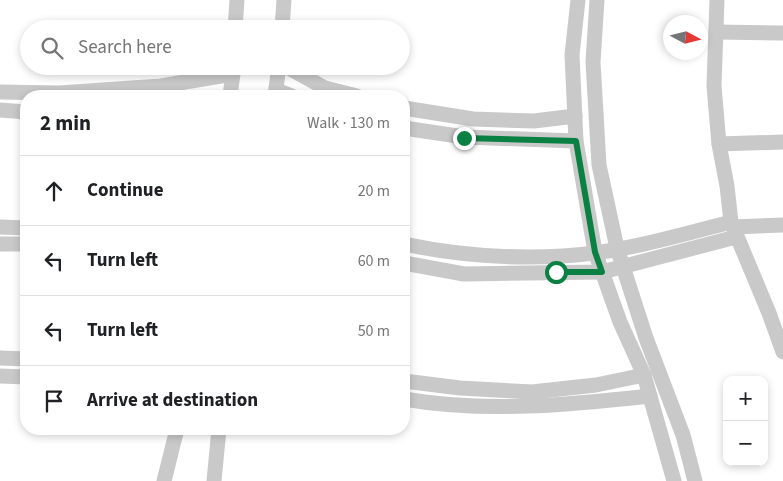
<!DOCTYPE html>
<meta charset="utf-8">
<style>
:root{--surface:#fff;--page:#f6f6f6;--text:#202124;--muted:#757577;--line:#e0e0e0}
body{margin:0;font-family:"Source Sans 3",sans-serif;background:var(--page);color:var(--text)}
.controls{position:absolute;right:15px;bottom:15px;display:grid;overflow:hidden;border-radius:10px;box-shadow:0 2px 8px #0003}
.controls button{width:45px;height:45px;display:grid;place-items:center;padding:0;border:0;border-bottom:1px solid var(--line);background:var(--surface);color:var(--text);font:25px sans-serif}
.compass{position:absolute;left:663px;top:15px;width:45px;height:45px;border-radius:50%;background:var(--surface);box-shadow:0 2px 8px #0003;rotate:97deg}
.stop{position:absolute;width:15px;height:15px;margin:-11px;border:4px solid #0b8043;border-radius:50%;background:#fff}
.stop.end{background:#0b8043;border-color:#fff;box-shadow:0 1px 5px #0008}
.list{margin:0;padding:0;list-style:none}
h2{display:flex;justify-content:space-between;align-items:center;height:65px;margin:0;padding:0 20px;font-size:21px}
h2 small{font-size:16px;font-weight:400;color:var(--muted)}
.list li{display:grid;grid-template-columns:32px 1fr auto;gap:15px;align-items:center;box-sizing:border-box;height:70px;padding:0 20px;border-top:1px solid var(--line)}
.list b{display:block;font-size:19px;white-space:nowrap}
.list em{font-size:16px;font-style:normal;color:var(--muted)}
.icon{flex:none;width:28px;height:28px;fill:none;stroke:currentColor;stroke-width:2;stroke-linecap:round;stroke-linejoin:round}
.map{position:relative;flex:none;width:783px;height:481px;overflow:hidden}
.search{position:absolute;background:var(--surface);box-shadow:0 2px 8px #0003;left:20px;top:20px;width:390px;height:55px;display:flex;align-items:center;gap:12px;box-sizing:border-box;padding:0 18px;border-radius:28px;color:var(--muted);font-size:19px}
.panel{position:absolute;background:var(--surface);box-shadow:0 2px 8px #0003;left:20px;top:90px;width:390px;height:345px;border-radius:20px}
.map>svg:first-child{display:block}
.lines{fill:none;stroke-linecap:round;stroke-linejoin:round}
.minor{stroke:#c9c9c9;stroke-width:15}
.route{stroke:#0b8043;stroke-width:6}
</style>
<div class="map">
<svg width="783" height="481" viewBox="0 0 783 481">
<rect width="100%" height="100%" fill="#fff"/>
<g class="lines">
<!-- minor -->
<g class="minor">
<polyline points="578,0 572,55 576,141 595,252 620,322 644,375 674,481"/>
<polyline points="597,0 593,62 599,165 617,248 646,338 683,435 695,481"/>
<polyline points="717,0 714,86 719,144 727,186 731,222 769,313 783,352"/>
<polyline points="235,29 237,0"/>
<polyline points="282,29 284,0"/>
<polyline points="716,32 783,33"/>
<polyline points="285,66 325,88 357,96"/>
<polyline points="276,90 292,96"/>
<polyline points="0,92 59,93 161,86 233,74"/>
<polyline points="230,96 234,66"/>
<polyline points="275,96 279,66"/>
<polyline points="404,108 473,119 534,121 575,116"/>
<polyline points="0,110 26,112"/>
<polyline points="404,128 464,137 576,141"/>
<polyline points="719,144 783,142"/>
<polyline points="0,227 26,228"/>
<polyline points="733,227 783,225"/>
<polyline points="0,244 26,244"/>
<path d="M404,244c52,11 105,15 159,12 57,-3 114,-20 168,-34"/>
<polyline points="404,263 464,274 602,272 736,237"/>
<polyline points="0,358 26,359"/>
<polyline points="0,376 26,377"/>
<polyline points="404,381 460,388 532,392 596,385 644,375"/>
<path d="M404,399c81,14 165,6 246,-3"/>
<polyline points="164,481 177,429"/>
<polyline points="214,481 219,429"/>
</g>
</g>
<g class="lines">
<!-- route -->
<polyline class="route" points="464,138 576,141 595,252 602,272 556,272"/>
</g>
</svg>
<div class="controls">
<button>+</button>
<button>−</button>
</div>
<svg class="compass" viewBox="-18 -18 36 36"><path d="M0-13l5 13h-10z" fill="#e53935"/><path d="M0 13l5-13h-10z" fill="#757577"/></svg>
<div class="stop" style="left:556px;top:272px"></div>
<div class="stop end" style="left:464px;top:138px"></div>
<div class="search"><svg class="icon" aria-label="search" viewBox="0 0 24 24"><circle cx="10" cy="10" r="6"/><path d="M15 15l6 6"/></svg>Search here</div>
<section class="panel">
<h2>2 min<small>Walk · 130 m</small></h2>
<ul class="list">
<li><svg class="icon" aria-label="ahead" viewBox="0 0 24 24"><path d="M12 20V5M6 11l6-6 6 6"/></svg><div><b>Continue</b></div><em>20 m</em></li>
<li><svg class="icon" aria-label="left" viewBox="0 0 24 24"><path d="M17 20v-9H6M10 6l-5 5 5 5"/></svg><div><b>Turn left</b></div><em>60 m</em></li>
<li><svg class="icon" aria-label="left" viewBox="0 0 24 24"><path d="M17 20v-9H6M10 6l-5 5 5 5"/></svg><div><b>Turn left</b></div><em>50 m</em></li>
<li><svg class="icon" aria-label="arrive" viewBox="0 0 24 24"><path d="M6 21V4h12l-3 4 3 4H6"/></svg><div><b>Arrive at destination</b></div></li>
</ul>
</section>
</div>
